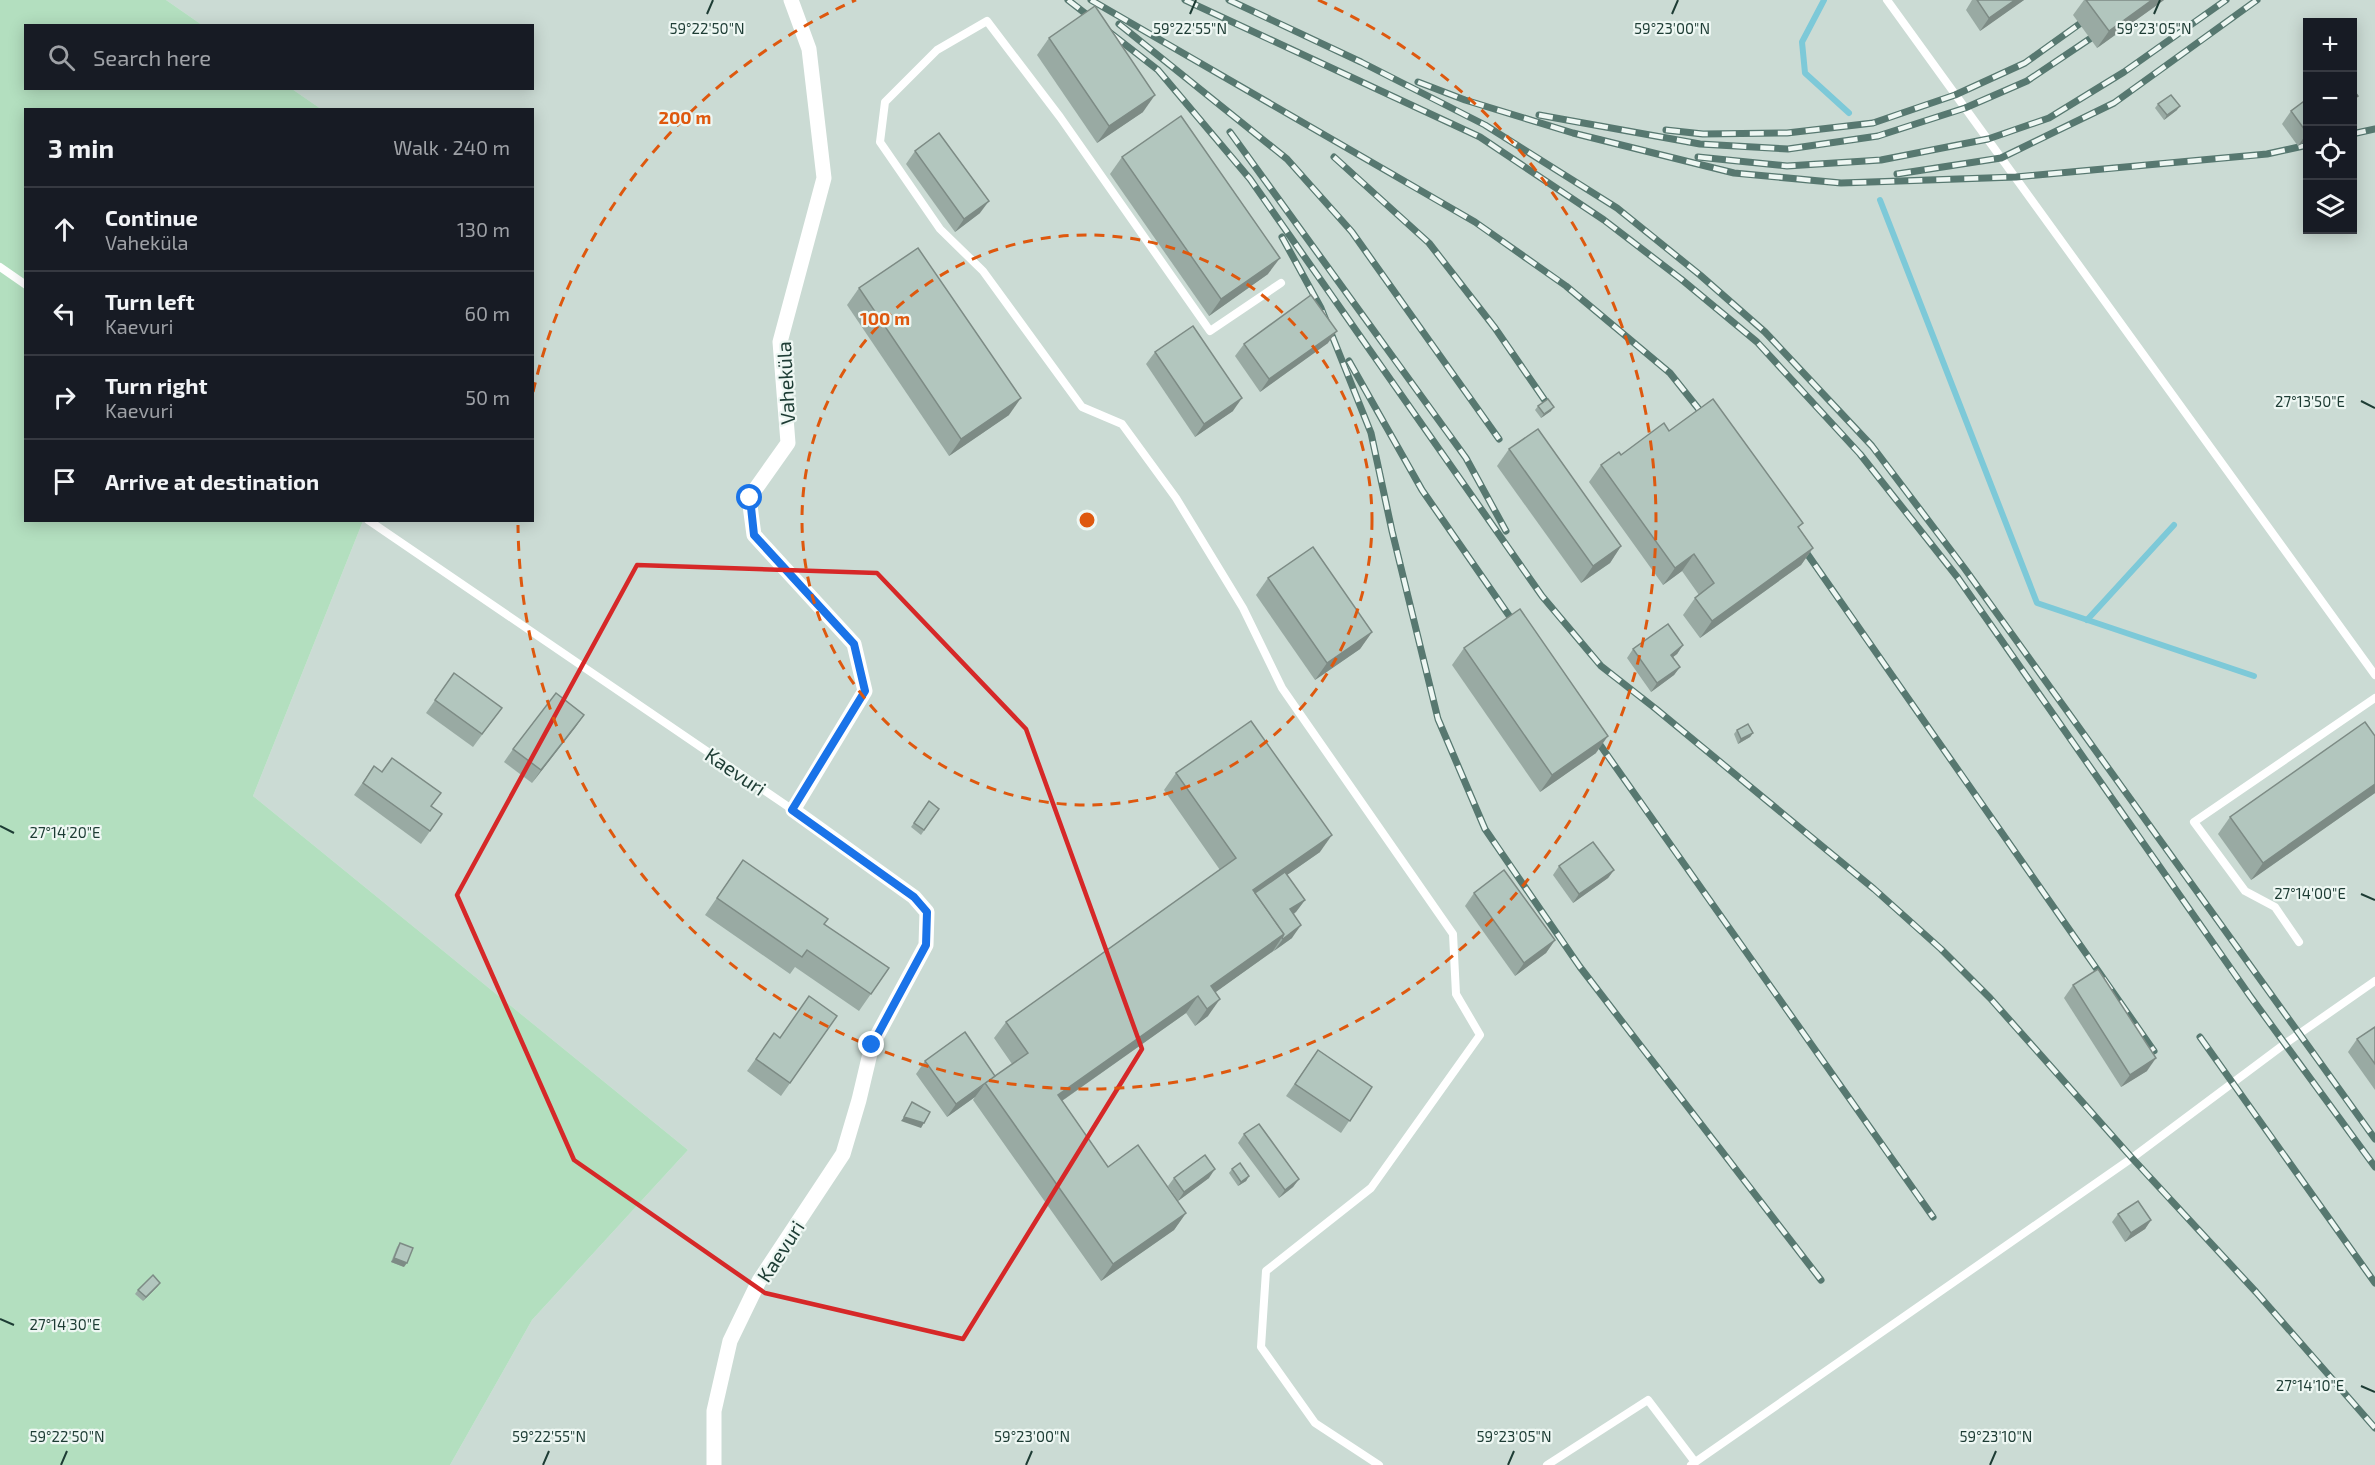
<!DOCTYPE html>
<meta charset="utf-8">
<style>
:root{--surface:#171b24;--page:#20242c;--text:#f1f3f6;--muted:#9ea1a6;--line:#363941}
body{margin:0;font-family:"Exo 2",sans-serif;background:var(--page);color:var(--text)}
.controls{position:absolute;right:18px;top:18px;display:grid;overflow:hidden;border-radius:0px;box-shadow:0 3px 15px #0003}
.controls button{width:54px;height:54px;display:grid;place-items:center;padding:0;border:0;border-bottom:2px solid var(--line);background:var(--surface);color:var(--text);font:30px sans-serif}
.stop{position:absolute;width:18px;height:18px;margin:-14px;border:4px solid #1a73e8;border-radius:50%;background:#fff}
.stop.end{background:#1a73e8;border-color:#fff;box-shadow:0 2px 6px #0008}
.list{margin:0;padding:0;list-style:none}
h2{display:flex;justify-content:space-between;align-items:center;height:78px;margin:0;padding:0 24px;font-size:26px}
h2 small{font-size:20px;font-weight:400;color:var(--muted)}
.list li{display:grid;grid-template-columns:39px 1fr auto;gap:18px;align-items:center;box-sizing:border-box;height:84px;padding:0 24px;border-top:2px solid var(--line)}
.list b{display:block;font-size:22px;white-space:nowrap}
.list p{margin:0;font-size:20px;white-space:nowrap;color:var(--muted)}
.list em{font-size:20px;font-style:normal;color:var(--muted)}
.icon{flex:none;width:33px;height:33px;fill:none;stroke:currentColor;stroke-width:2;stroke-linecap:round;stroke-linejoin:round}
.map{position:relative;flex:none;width:2375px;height:1465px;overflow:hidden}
.search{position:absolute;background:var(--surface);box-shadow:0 3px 15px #0003;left:24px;top:24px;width:510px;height:66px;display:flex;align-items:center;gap:15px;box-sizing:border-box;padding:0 21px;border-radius:0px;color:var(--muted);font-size:22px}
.panel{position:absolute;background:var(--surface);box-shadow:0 3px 15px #0003;left:24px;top:108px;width:510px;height:414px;border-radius:0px}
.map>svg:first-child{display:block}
.built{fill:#cbdbd4;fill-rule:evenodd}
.green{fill:#b3dfbf}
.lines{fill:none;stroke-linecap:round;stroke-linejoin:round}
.stream{stroke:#7dc9d8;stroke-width:6}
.service{stroke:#fff;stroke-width:8}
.minor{stroke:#fff;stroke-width:15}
.rail-casing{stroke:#577870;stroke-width:7}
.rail{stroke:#eef7f3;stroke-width:4.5;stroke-dasharray:14;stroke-linecap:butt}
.wall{fill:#99aaa3}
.shaded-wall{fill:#7d8b85}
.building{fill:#b2c6be;stroke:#7d8b85;stroke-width:1.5}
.route{stroke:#1a73e8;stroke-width:8}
.marked{fill:none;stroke:#d62828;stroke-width:4.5;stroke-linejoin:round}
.ticks{fill:none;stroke:#1d3c34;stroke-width:2}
.ring{fill:none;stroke:#de580e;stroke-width:3;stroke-dasharray:10 8}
.labels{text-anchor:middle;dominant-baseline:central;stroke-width:4.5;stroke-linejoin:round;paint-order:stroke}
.street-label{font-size:20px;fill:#1d3c34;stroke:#eef7f3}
.ticks-label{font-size:15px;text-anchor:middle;fill:#1d3c34;stroke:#eef7f3;stroke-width:4.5;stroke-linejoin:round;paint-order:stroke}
.centre{fill:#de580e;stroke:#eef7f3;stroke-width:3}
.ring-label{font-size:18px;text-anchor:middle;font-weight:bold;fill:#de580e;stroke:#eef7f3;stroke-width:4.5;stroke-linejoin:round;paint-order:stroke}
</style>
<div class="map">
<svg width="2375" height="1465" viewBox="0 0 2375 1465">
<rect width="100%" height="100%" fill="#ddebe5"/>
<!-- built -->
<path class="built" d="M166,0h2209v1465h-1925l82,-145 156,-170 -435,-354 110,-275 169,-1v-410l-211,-1 -29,-20 240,-1v-62l-330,-1zM2308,22h44v208h-44z"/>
<!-- green -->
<polygon class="green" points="0,0 166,0 202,25 26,26 26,88 292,89 321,109 26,110 26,520 363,521 253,796 688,1150 532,1320 450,1465 0,1465"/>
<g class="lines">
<!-- stream -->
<g class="stream">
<polyline points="1824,0 1802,42 1805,73 1849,113"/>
<polyline points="1880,200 2037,603 2254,676"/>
<polyline points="2087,620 2174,525"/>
</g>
<!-- service -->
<g class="service">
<polyline points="1887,0 2375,675"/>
<polyline points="0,267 26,285"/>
<polyline points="1281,283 1210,331 1060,117 987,21 937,50 885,102 880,142 940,229 983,271 1082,407 1122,424 1176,498 1243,608 1282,688 1453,934 1456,994 1480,1035 1371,1188 1266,1271 1261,1347 1315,1423 1379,1465"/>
<polyline points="368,520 793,810"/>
<polyline points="2299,942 2275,907 2245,891 2194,822 2375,698"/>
<polyline points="1547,1465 1648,1400 1695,1462"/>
<polyline points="1691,1465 2132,1158 2286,1043 2375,981"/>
</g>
<!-- minor -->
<polyline class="minor" points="714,1465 714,1411 730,1341 759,1281 843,1154 859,1100 872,1045 926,945 927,912 914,897 793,810 865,691 854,644 754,535 749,498 788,443 780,342 824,178 809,49 791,0"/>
<defs>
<g id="rail">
<polyline points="1068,0 1158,70 1250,179 1542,596 1601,666 1656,709 1874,889 1941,949 1990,998 2132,1158 2256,1292 2375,1428"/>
<polyline points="1091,0 1475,222 1566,286 1670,373 1709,422"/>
<polyline points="1185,0 1480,137 1604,220 1681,279 1757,342 1860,454 1958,578 2250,996 2375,1167"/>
<polyline points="1229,0 1361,62 1485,125 1617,208 1700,275 1765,332 1872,446 1965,569 2375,1139"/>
<polyline points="1119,24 1287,159 1352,232 1499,439"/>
<polyline points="1418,82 1465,100 1573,133 1734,173 1841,183 2016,177 2267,154 2308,145"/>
<polyline points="1539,115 1700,144 1788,149 1878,136 1965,108 2027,81 2103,30"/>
<polyline points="1666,130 1703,134 1787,133 1873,123 1955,95 2025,63 2113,0"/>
<polyline points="1230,132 1466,458 1506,531"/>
<polyline points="2352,134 2375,129"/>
<polyline points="1334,157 1429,243 1495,328 1546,402"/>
<polyline points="1698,157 1787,166 1881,160 1988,139 2049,118 2124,72 2226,0"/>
<polyline points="1897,174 2001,158 2114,103 2257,0"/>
<polyline points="1282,237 1321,308 1371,433 1392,531 1438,719 1485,829 1580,967 1821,1280"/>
<polyline points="1349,361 1422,490 1519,630"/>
<polyline points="1799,542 2154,1051"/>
<polyline points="1591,732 1933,1217"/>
<polyline points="2200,1037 2375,1283"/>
</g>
</defs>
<!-- rail casing -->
<use href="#rail" class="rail-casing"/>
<!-- rail -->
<use href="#rail" class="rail"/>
</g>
<!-- wall -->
<g class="wall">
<polygon points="1972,0 2024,0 1980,31 1966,10"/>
<polygon points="2084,0 2164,0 2097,48 2073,15"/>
<polygon points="1049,38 1143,112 1097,143 1037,55"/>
<polygon points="2307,99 2307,140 2298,146 2282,124 2291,111"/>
<polygon points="2158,104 2177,110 2164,120 2155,108"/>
<polygon points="915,151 980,213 955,232 906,164"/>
<polygon points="1122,157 1268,274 1209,316 1110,174"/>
<polygon points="859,288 1009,415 949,456 847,305"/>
<polygon points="1328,343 1260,392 1235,356 1244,344"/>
<polygon points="1155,352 1233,411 1195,437 1146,364"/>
<polygon points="1538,406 1551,411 1541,418 1535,410"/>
<polygon points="1669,431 1799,528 1813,548 1801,565 1700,638 1683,615 1695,598 1699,595 1682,571 1663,585 1589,482 1601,465"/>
<polygon points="1509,449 1621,546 1610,563 1581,583 1497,466"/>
<polygon points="1268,578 1372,632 1360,649 1315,680 1256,595"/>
<polygon points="1683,645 1677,654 1673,657 1680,667 1674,675 1651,692 1627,658 1633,649"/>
<polygon points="1464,648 1596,753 1540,792 1452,665"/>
<polygon points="454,673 502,708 473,747 426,713"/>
<polygon points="584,715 532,783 504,762 513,749"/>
<polygon points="1737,730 1753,733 1750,737 1738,744 1734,734"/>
<polygon points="2375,736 2375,793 2251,880 2218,834 2230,817"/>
<polygon points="374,766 442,814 421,844 354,795"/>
<polygon points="1176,773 1320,852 1287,875 1305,900 1294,914 1292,938 1215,992 1208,1016 1195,1026 1186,1013 1062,1101 1108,1167 1186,1213 1174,1230 1101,1281 973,1100 975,1097 947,1117 916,1074 925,1061 995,1076 1012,1064 994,1038 1006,1022 1220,870 1164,790"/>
<polygon points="929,801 939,809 921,835 911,827"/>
<polygon points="743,860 824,924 889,968 859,1011 795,967 790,974 705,915"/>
<polygon points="1559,866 1614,870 1608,878 1573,903 1553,875"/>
<polygon points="1474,893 1555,940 1546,953 1515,976 1465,906"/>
<polygon points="2073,985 2147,1071 2121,1087 2064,998"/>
<polygon points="837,1016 781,1096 747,1071 774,1033 780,1038"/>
<polygon points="2375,1027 2375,1090 2348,1052 2357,1039"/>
<polygon points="1318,1050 1372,1087 1341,1133 1286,1096"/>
<polygon points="1244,1134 1299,1179 1293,1187 1279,1198 1238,1143"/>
<polygon points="1232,1169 1249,1176 1246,1181 1238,1186 1229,1173"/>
<polygon points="1174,1178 1209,1178 1178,1201 1168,1186"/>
<polygon points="2118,1214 2151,1220 2145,1229 2125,1242 2112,1222"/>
<polygon points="400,1243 404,1267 391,1262 397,1247"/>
<polygon points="160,1283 157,1287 143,1301 135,1294 138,1290"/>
</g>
<!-- shaded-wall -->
<g class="shaded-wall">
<polygon points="2015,0 2024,0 1980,31 1989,18"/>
<polygon points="2152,0 2164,0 2097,48 2109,31"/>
<polygon points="1155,95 1143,112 1097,143 1109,126"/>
<polygon points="2180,106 2177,110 2164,120 2167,115"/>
<polygon points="2307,133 2307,140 2298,146"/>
<polygon points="989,201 980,213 955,232 964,219"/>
<polygon points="1280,258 1268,274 1209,316 1221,299"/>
<polygon points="1337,331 1328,343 1260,392 1269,379"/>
<polygon points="1021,398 1009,415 949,456 961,439"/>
<polygon points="1242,398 1233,411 1195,437 1204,424"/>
<polygon points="1554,407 1551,411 1541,418 1544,414"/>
<polygon points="1621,546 1610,563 1581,583 1593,566"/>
<polygon points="1813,548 1801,565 1700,638 1712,621"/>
<polygon points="1694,554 1682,571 1663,585 1675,568"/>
<polygon points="1372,632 1360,649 1315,680 1327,663"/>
<polygon points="1683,645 1677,654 1665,663 1671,655"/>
<polygon points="1680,667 1674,675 1651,692 1657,683"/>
<polygon points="584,715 575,728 532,783 541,770"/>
<polygon points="1753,733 1750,737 1738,744 1741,739"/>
<polygon points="1608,736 1596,753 1540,792 1552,775"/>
<polygon points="2375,784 2375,793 2251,880 2263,863"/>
<polygon points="1332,835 1320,852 1254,898 1253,890"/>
<polygon points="1614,870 1608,878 1573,903 1579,894"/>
<polygon points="1305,900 1296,912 1281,922 1290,909"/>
<polygon points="1301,925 1292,938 1274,951 1283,939"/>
<polygon points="1284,934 1273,951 1202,1002 1211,986"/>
<polygon points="1555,940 1546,953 1515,976 1524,963"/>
<polygon points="1198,996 1186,1013 1046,1112 1058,1095"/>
<polygon points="1220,999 1208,1016 1195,1026 1207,1009"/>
<polygon points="2156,1058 2147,1071 2121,1087 2130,1075"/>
<polygon points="984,1085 975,1097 947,1117 956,1104"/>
<polygon points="904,1117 924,1123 921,1128 901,1121"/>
<polygon points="1215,1169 1209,1178 1178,1201 1184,1192"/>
<polygon points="1249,1176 1246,1181 1238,1186 1241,1182"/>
<polygon points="1299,1179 1293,1187 1279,1198 1285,1190"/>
<polygon points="1186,1213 1174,1230 1101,1281 1113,1264"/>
<polygon points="2151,1220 2145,1229 2125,1242 2131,1233"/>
<polygon points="394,1258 407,1263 404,1267 391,1262"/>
<polygon points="160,1283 157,1287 143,1301 146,1297"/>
</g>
<!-- building -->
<g class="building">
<polygon points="1977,0 2015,0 1989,18"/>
<polygon points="2086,0 2152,0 2109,31"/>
<polygon points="1095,6 1155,95 1109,126 1049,38"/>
<polygon points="2352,88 2358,96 2352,100"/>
<polygon points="2171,95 2180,106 2167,115 2158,104"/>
<polygon points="2307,99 2307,133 2291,111"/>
<polygon points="1181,116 1280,258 1221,299 1122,157"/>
<polygon points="939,133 989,201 964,219 915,151"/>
<polygon points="918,248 1021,398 961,439 859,288"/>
<polygon points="1311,295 1337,331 1269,379 1244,344"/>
<polygon points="1193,326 1242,398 1204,424 1155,352"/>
<polygon points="1548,399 1554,407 1544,414 1538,406"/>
<polygon points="1713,399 1803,523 1798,527 1813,548 1712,621 1695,598 1714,583 1694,554 1675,568 1601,465 1619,452 1621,455 1664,423 1669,431"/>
<polygon points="1538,429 1621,546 1593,566 1509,449"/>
<polygon points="1313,547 1372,632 1327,663 1268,578"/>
<polygon points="1520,609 1608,736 1552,775 1464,648"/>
<polygon points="1668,624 1683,645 1671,655 1680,667 1657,683 1633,649"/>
<polygon points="454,673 502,708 482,734 435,700"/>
<polygon points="556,693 584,715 541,770 513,749"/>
<polygon points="1251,721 1332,835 1253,890 1284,934 1211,986 1220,999 1207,1009 1198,996 1058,1095 1108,1167 1138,1145 1186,1213 1113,1264 985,1083 1028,1053 1006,1022 1236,858 1176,773"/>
<polygon points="2365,722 2375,736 2375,784 2263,863 2230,817"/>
<polygon points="1748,724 1753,733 1741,739 1737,730"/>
<polygon points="392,758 441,793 431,806 442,814 430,831 363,783 374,766 382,772"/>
<polygon points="929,801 939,809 924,830 914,823"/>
<polygon points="1593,842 1614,870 1579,894 1559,866"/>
<polygon points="743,860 828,919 824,924 889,968 871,994 807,950 802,957 717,898"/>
<polygon points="1504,870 1555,940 1524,963 1474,893"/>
<polygon points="1285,872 1305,900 1290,909 1301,925 1283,939 1282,938 1284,934 1255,893"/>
<polygon points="2098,969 2156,1058 2130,1075 2073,985"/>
<polygon points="809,996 837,1016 790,1083 756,1059 774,1033 780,1038"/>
<polygon points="2375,1027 2375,1064 2357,1039"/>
<polygon points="965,1032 995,1076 956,1104 925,1061"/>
<polygon points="1318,1050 1372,1087 1350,1121 1295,1084"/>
<polygon points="912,1102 930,1112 924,1123 904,1117"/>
<polygon points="1259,1124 1299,1179 1285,1190 1244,1134"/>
<polygon points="1205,1155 1215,1169 1184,1192 1174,1178"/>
<polygon points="1240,1163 1249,1176 1241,1182 1232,1169"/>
<polygon points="2138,1201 2151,1220 2131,1233 2118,1214"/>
<polygon points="400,1243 413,1248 407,1263 394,1258"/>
<polygon points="153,1275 160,1283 146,1297 138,1290"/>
</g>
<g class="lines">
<!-- route -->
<polyline class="route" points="750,498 754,535 854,644 865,691 792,810 914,897 927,912 926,945 872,1045"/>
</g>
<!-- marked area -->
<path class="marked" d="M637,565l240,8 149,156 116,320 -179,290 -198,-46 -191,-133 -117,-265z"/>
<!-- ticks -->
<path class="ticks" d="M707,14l6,-14M1190,14l6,-14M1672,14l6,-14M2154,14l6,-14M2361,401l14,7M0,826l14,7M2361,894l14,6M0,1319l14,6M2361,1386l14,6M61,1465l6,-14M543,1465l6,-14M1026,1465l6,-14M1508,1465l6,-14M1990,1465l6,-14"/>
<!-- distance rings -->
<g class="ring">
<circle cx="1087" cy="520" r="285"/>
<path d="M533 392A569 569 0 0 1 856 0M1318 0A569 569 0 1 1 518 525"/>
</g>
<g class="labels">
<!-- street labels -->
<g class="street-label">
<text transform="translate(785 383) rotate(-93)">Vaheküla</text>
<text transform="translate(736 771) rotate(34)">Kaevuri</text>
<text transform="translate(780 1251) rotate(-57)">Kaevuri</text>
</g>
</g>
<g class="ticks-label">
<text x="707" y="34">59°22'50"N</text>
<text x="1190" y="34">59°22'55"N</text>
<text x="1672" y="34">59°23'00"N</text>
<text x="2154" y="34">59°23'05"N</text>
<text x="2310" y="407">27°13'50"E</text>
<text x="65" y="838">27°14'20"E</text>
<text x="2310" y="899">27°14'00"E</text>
<text x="65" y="1330">27°14'30"E</text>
<text x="2310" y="1391">27°14'10"E</text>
<text x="67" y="1442">59°22'50"N</text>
<text x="549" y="1442">59°22'55"N</text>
<text x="1032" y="1442">59°23'00"N</text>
<text x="1514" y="1442">59°23'05"N</text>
<text x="1996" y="1442">59°23'10"N</text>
</g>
<circle cx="1087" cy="520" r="9" class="centre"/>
<g class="ring-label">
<text x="685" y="124">200 m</text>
<text x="885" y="325">100 m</text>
</g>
</svg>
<div class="controls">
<button>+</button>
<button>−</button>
<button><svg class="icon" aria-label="locate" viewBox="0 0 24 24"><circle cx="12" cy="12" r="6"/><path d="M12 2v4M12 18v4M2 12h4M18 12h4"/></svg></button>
<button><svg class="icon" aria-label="layers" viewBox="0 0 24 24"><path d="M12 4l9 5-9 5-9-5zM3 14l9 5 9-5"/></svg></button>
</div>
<div class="stop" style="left:750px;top:498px"></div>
<div class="stop end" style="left:872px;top:1045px"></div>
<div class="search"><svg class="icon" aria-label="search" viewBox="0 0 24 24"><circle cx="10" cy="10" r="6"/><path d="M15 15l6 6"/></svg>Search here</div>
<section class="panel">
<h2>3 min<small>Walk · 240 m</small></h2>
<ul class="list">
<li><svg class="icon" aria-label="ahead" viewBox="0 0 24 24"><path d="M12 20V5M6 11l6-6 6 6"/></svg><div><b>Continue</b><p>Vaheküla</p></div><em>130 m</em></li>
<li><svg class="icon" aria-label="left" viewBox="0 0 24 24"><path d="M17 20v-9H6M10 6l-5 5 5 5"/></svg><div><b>Turn left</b><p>Kaevuri</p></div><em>60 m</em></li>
<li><svg class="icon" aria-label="right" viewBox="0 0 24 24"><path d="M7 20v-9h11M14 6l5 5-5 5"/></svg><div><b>Turn right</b><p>Kaevuri</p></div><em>50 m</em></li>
<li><svg class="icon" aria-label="arrive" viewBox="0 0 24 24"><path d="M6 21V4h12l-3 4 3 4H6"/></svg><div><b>Arrive at destination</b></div></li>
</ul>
</section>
</div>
